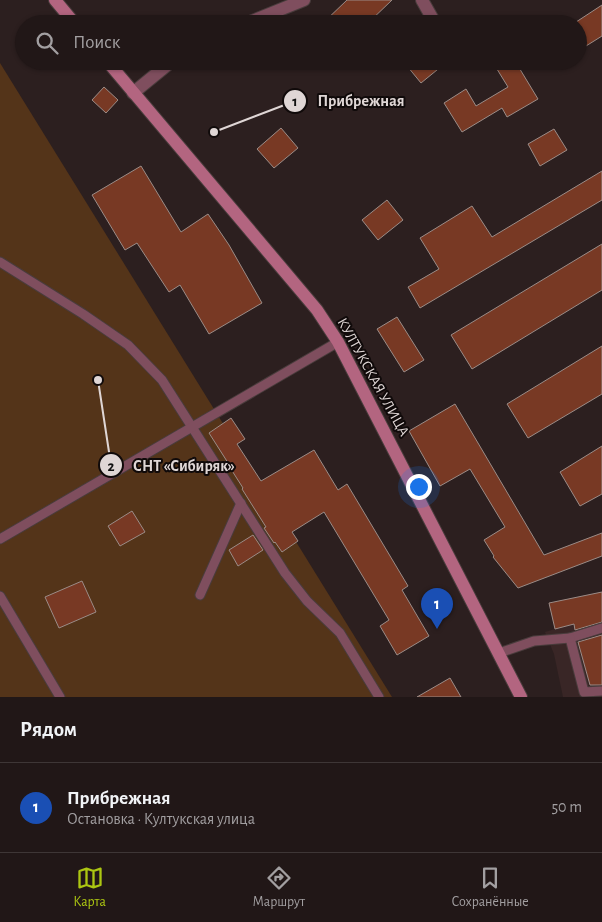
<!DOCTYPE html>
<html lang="ru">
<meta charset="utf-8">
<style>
:root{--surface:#211717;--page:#292020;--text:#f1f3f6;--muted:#a29fa1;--line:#3e3636;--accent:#acc612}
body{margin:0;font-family:"Alegreya Sans",sans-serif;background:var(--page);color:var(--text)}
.you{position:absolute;left:418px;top:486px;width:18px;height:18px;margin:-12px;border:4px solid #fff;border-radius:50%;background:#1a73e8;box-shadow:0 0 0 8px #1a73e833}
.badge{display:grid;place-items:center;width:32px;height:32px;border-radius:50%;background:var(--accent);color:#fff;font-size:16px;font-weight:700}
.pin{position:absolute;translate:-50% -41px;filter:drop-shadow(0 1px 2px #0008)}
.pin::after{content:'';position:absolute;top:26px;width:18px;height:15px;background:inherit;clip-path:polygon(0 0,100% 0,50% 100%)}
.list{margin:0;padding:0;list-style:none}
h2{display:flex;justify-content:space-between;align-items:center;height:65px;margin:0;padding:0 20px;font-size:21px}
h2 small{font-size:16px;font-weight:400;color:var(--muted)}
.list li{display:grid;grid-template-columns:32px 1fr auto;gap:15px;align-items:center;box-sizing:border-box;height:90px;padding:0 20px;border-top:1px solid var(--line)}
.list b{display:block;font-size:19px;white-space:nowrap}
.list p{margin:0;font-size:16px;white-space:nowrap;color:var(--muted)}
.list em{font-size:16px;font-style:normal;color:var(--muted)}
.icon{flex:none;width:28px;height:28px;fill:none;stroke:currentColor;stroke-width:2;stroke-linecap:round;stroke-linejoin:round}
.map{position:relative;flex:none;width:602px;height:697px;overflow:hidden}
.search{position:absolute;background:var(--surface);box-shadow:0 1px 4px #0004;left:15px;right:15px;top:15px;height:55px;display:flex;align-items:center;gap:12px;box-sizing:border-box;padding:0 18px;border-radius:28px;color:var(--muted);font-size:19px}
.sheet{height:155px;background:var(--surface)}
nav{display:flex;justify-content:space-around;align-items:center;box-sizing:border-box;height:70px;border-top:1px solid var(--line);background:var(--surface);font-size:14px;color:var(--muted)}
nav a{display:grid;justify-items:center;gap:2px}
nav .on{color:var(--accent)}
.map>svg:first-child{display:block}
.built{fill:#392626}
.green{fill:#543419}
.building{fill:#783924;stroke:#9b8c87}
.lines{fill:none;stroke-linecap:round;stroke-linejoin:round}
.lane-casing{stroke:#493c3c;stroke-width:11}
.street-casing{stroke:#493c3c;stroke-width:14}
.secondary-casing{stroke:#493c3c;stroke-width:14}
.lane{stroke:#7f4e5e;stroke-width:9}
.street{stroke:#7f4e5e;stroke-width:12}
.secondary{stroke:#b36580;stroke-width:12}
.labels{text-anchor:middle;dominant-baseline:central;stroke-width:4;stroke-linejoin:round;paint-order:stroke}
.street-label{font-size:15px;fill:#dfd6d5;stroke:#100a0a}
.leader{fill:none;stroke:#dfd6d5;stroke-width:2}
.callout-dot{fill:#dfd6d5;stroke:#100a0a;stroke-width:2}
.mark-label{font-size:15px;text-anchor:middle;font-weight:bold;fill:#111}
.callout-label{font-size:16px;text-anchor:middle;font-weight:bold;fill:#dfd6d5;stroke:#100a0a;stroke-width:4;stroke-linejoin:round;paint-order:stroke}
</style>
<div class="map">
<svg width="602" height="697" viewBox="0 0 602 697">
<rect width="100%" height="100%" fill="#2c1f1f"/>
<!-- built -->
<polygon class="built" points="602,592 602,697 563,697 554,654 545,632 555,629 549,606 562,600"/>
<!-- green -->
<polygon class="green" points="0,63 392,697 0,697"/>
<!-- building -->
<g class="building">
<polygon points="347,0 392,0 367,24 322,24"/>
<polygon points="602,5 602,36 586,46 578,34 578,24 573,24"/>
<polygon points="403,61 448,61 421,83"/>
<polygon points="492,61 515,61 538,99 507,117 502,108 462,132 444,103 466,89 476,106 508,87"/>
<polygon points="104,87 118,100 106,113 92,100"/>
<polygon points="281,128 298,148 274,168 257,149"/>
<polygon points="554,129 567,150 540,166 528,144"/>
<polygon points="141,166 181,232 208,214 229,245 262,303 209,334 180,285 169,292 137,243 125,250 92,195"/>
<polygon points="602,171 602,200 420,308 408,287 439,269 420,238 472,206 492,237"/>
<polygon points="387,200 403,220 378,240 362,220"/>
<polygon points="602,244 602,290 472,369 451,335"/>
<polygon points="397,317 424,360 404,372 377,329"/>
<polygon points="602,346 602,394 528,438 507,404"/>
<polygon points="455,404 544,555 602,533 602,556 518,588 493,557 494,556 484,540 505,527 470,469 440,486 409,431"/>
<polygon points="231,418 245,439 237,444 261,481 314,450 338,490 347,484 408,586 402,590 429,636 397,655 380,626 389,620 324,512 292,532 298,541 282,552 275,542 274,543 264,528 266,527 242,489 243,488 229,466 230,466 209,433"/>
<polygon points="602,446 602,494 580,506 560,472"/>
<polygon points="132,511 145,532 120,546 108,526"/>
<polygon points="253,535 263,550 238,566 229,550"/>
<polygon points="82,581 96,612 59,628 45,597"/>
<polygon points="602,592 602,622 575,630 574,624 555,629 549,603"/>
<polygon points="602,635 602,685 590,685 578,642"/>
<polygon points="450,678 461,697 417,697"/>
</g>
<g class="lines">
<defs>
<g id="lane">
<polyline points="0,262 83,314 128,345 162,380 285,573 307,601 340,633 379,697"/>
<polyline points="0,539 338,342"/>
<polyline points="200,595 241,503"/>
<polyline points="0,596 60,697"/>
<polyline points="602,628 570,638 584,692 602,691"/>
<polyline points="499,653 534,641 570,638"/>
</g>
<g id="street">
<polyline points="422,0 435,23"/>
<polyline points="245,24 304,0"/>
<polyline points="133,93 172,61"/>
</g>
<g id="secondary">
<polyline points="55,0 75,24"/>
<polyline points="107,61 317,310 338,342 521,697"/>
</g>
</defs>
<!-- lane casing -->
<use href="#lane" class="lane-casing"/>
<!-- street casing -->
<use href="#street" class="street-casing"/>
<!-- secondary casing -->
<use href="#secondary" class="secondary-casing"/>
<!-- lane -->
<use href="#lane" class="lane"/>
<!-- street -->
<use href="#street" class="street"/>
<!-- secondary -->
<use href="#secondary" class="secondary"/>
</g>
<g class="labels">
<!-- street labels -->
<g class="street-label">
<text transform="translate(373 377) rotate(61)">КУЛТУКСКАЯ УЛИЦА</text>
</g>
</g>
<!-- callouts -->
<path class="leader" d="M214 132L295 101M98 380L111 465"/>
<g class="callout-dot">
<circle cx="214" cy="132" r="5"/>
<circle cx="98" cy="380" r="5"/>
<circle cx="295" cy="101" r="12"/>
<circle cx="111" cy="465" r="12"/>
</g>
<g class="mark-label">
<text x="295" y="106">1</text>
<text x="111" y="471">2</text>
</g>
<g class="callout-label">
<text x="361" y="106">Прибрежная</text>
<text x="184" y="471">СНТ «Сибиряк»</text>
</g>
</svg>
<div class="you"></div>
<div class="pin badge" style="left:437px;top:629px;background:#1a4fb4">1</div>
<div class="search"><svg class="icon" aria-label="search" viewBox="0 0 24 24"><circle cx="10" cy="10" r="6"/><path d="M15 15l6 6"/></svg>Поиск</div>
</div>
<section class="sheet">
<h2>Рядом<small></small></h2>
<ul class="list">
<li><span class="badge" style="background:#1a4fb4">1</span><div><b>Прибрежная</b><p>Остановка · Култукская улица</p></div><em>50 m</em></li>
</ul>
</section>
<nav>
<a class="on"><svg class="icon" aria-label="map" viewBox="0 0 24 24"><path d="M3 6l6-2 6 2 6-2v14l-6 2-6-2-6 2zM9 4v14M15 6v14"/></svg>Карта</a>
<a><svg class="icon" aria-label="directions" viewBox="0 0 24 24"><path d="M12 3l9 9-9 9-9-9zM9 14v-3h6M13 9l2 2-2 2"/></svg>Маршрут</a>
<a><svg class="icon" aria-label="saved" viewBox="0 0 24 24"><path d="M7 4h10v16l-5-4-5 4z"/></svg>Сохранённые</a>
</nav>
